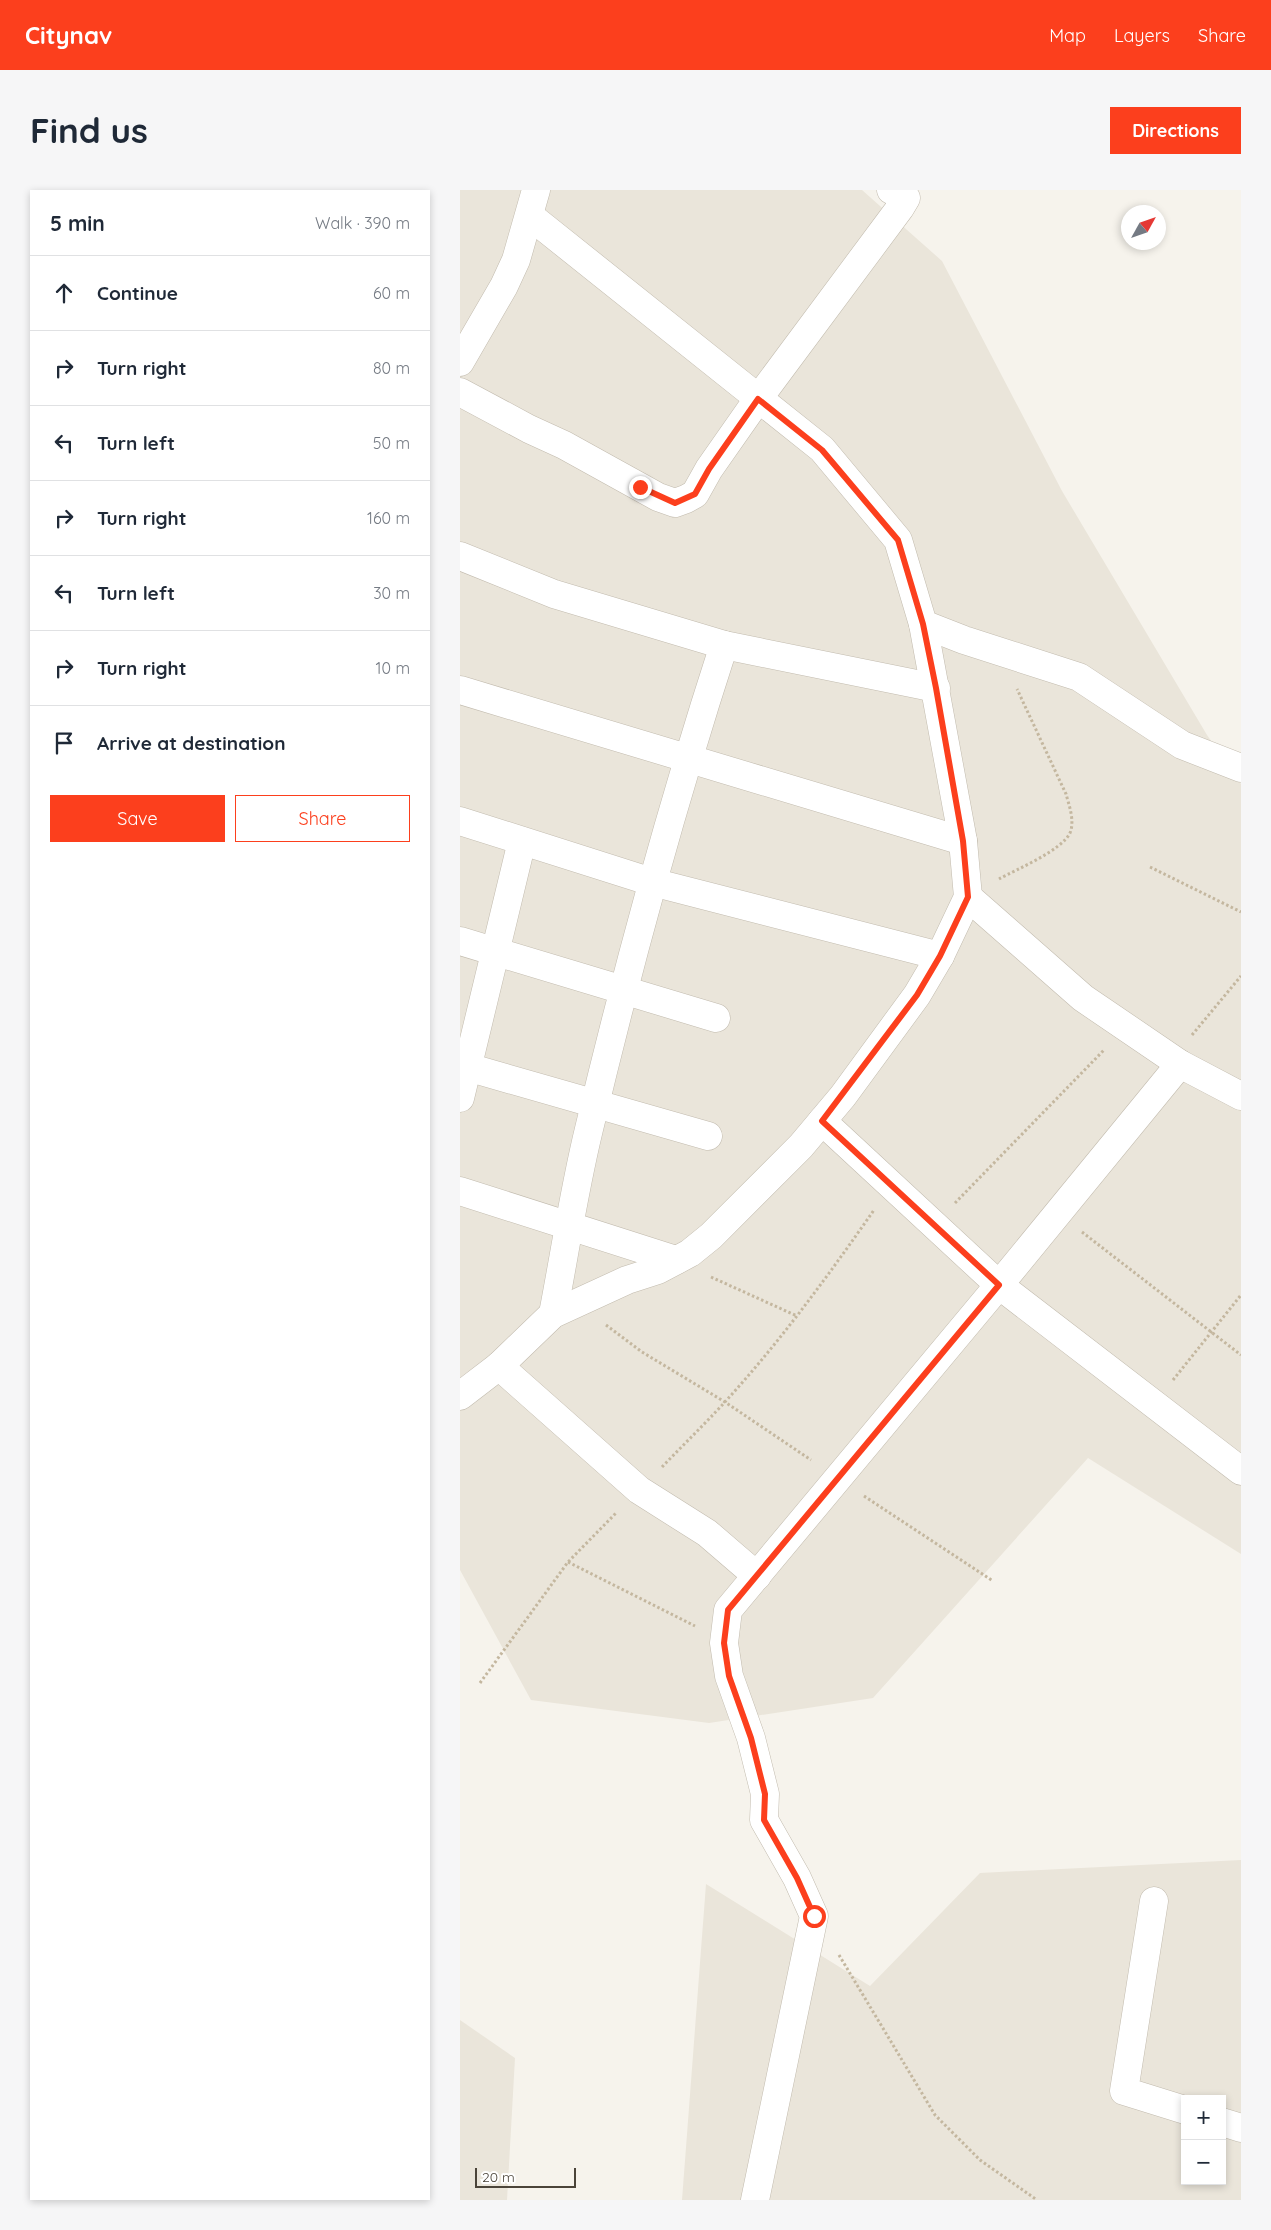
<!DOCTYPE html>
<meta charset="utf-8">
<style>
:root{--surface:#fff;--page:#f6f6f7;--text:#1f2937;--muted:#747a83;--line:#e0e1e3;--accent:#fc3f1d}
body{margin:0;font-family:Quicksand,sans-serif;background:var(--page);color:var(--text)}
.controls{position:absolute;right:15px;bottom:15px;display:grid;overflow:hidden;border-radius:0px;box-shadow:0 2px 8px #0003}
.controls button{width:45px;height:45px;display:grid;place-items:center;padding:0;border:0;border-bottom:1px solid var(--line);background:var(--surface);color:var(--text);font:25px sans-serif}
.compass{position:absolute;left:661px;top:15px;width:45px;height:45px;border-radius:50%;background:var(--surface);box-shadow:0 2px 8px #0003;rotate:50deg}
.scale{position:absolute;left:15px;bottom:12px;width:101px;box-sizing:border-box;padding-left:5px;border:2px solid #4b4439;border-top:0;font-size:14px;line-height:18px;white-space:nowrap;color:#4b4439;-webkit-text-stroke:4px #fff;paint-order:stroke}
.stop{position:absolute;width:15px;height:15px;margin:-11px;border:4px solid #fc3f1d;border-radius:50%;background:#fff}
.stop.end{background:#fc3f1d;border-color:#fff;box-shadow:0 1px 5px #0008}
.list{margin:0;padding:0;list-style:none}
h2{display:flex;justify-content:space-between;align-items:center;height:65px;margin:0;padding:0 20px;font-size:21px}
h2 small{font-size:16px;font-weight:400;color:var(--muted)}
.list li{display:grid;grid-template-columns:32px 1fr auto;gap:15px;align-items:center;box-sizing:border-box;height:75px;padding:0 20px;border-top:1px solid var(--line)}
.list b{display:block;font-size:19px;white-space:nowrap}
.list em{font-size:16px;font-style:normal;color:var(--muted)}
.actions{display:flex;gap:10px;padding:15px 20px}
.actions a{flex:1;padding:11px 0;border:1px solid var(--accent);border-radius:0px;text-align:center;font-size:18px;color:var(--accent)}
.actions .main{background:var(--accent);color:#fff}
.icon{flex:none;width:28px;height:28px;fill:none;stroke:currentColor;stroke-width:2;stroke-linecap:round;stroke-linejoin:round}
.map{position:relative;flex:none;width:781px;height:2010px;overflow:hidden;border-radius:0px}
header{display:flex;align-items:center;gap:30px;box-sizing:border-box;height:70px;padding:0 25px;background:var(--accent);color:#fff}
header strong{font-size:24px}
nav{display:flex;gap:28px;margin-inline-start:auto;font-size:18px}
.intro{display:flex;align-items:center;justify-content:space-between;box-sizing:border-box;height:120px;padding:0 30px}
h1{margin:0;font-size:35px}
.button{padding:12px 22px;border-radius:0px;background:var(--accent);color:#fff;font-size:18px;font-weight:700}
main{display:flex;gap:30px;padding:0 30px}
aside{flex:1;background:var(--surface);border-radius:0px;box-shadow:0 2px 8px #0003}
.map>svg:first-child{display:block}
.residential{fill:#eae5da;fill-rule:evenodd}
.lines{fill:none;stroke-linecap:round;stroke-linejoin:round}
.minor-casing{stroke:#c2bbae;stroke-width:29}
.path{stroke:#c4b79f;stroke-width:3;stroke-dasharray:2.5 2.5;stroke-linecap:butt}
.minor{stroke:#fff;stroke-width:28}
.route{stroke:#fc3f1d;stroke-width:6}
</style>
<header>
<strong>Citynav</strong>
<nav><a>Map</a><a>Layers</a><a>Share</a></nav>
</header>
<div class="intro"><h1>Find us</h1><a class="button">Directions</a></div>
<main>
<aside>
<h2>5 min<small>Walk · 390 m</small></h2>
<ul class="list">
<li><svg class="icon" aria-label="ahead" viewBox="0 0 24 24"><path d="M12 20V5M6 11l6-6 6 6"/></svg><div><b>Continue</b></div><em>60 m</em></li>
<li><svg class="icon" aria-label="right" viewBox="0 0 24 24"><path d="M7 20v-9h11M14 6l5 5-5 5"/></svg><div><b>Turn right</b></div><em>80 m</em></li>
<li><svg class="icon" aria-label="left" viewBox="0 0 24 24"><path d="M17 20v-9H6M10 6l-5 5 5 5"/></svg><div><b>Turn left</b></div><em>50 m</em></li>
<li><svg class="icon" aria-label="right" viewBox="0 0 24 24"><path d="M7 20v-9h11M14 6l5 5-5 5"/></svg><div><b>Turn right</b></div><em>160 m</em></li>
<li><svg class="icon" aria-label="left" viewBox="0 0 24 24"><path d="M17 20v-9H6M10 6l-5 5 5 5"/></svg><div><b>Turn left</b></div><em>30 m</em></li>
<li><svg class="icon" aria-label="right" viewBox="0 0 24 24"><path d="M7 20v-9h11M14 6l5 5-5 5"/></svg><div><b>Turn right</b></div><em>10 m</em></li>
<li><svg class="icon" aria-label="arrive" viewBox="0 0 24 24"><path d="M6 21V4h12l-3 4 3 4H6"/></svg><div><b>Arrive at destination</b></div></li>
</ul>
<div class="actions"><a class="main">Save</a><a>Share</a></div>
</aside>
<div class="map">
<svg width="781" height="2010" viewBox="0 0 781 2010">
<rect width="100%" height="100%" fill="#f6f3ec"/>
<!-- residential -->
<g class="residential">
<polygon points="0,0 402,0 482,71 602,301 747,545 781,594 781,1364 628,1268 413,1508 249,1533 71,1510 0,1380"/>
<path d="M781,1670v340h-559l24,-316 164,102 110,-113zM725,1909h37v82h-37z"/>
<polygon points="0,1830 55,1868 47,2010 0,2010"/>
</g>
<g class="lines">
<defs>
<g id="minor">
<polyline points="70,26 362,259 438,350 463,434 504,450 619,487 722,555 781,578"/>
<polyline points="0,172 44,96 56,70 76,0"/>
<polyline points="0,202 69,239 104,255 198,307 215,313 226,309 235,304 249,279 298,209 440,18 446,8 431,0"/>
<path d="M0,366l94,38 170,51c-52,160 -96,321 -135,484 -15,61 -24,123 -36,185"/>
<polyline points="264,455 476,498"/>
<polyline points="0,500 503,651"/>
<polyline points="0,631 192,692 480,766"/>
<polyline points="508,707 623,808 720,874 781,906"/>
<polyline points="0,751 256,828"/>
<polyline points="0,875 248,946"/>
<polyline points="0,908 62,651"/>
<polyline points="362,931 539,1095 781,1281"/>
<polyline points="0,1001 216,1070"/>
<polyline points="39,1176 179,1300 247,1343 297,1386"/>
<polyline points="0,1206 39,1176 93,1124 167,1090 198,1080 230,1063 251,1046 341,956 383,906 457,805 480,766 508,707 503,651 463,434"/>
<polyline points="694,1711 664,1901 725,1920"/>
<polyline points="762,1932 781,1938"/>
<polyline points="295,2010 354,1726 337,1688 304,1630 305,1604 291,1548 269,1486 264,1453 268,1420 539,1095 720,874"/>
</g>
</defs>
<!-- minor casing -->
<use href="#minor" class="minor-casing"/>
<!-- path -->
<g class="path">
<polyline points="690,677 781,722"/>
<path d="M539,689c18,-10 62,-28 71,-46 5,-12 -1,-28 -4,-39l-49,-105"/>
<polyline points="732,845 781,786"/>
<polyline points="495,1013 644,860"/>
<polyline points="622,1042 781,1165"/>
<polyline points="251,1087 337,1126"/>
<polyline points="146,1135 182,1162 265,1212 351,1270"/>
<polyline points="713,1190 781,1105"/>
<path d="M202,1277c24,-25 49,-49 71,-74 52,-58 97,-120 141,-183"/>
<polyline points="404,1306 533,1391"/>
<polyline points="108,1372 235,1436"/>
<polyline points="20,1493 108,1372 157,1322"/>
<polyline points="379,1765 475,1925 520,1970 577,2010"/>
</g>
<!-- minor -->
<use href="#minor" class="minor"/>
</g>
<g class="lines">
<!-- route -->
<polyline class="route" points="180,297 215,313 235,304 249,279 298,209 362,260 438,350 463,434 476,498 503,651 508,707 480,766 457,805 362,931 539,1095 268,1420 264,1453 269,1486 291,1548 305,1604 304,1630 337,1688 354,1726"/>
</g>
</svg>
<div class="controls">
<button>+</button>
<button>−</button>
</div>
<svg class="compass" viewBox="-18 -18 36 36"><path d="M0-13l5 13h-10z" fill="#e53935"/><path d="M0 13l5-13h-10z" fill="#747a83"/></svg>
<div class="scale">20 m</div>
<div class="stop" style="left:354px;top:1726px"></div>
<div class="stop end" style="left:180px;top:297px"></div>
</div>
</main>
